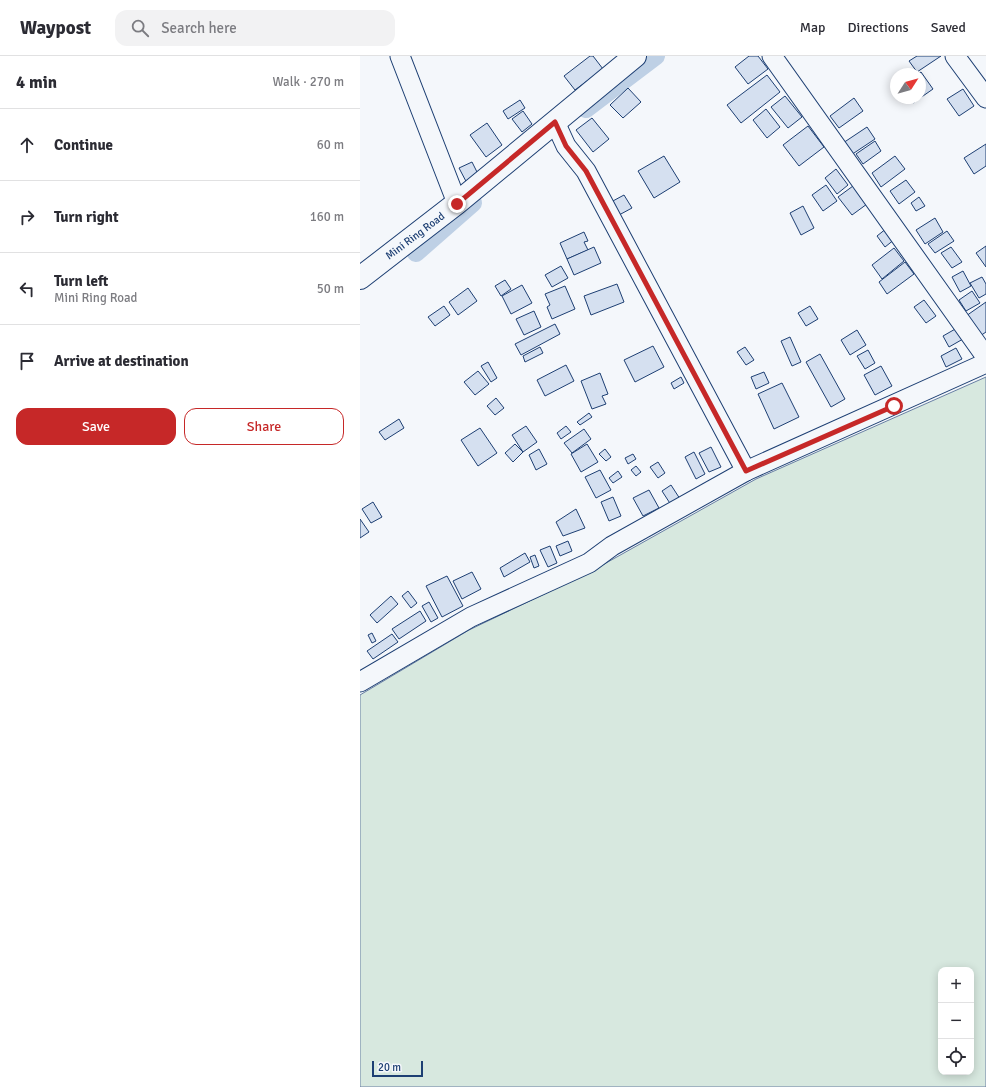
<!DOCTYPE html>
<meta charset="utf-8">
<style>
:root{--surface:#fff;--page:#f2f2f3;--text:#2b2b33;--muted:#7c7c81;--line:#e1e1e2;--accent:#c62828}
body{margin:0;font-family:Signika,sans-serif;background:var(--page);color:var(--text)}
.controls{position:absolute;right:12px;bottom:12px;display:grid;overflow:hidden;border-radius:8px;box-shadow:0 2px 10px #0003}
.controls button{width:36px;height:36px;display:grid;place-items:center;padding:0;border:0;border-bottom:1px solid var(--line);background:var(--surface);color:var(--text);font:20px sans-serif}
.compass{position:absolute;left:530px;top:12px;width:36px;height:36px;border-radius:50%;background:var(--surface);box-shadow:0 2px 10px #0003;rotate:54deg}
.scale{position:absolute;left:12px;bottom:10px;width:51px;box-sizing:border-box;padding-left:4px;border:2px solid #1d3f73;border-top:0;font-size:11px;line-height:14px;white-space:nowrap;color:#1d3f73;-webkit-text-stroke:3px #f4f7fb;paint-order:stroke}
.stop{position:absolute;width:12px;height:12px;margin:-9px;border:3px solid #c62828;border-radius:50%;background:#fff}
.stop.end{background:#c62828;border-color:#fff;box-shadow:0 1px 4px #0008}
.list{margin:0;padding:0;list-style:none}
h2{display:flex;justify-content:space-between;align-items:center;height:52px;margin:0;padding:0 16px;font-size:17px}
h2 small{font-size:13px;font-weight:400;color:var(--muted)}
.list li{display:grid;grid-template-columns:26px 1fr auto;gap:12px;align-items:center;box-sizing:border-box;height:72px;padding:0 16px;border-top:1px solid var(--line)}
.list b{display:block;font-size:15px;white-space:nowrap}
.list p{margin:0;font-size:13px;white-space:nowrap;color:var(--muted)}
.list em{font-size:13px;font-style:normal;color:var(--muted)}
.actions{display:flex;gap:8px;padding:12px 16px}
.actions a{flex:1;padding:9px 0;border:1px solid var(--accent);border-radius:12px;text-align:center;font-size:14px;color:var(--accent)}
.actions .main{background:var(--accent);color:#fff}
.icon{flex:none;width:22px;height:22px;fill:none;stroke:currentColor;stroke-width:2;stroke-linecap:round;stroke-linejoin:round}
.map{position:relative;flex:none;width:626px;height:1031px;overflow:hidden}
header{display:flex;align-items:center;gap:24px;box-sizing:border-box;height:56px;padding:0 20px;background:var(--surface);border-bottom:1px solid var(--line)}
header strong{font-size:19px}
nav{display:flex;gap:22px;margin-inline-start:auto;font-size:14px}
.search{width:280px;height:36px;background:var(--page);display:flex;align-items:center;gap:10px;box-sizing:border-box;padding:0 14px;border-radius:12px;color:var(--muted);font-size:15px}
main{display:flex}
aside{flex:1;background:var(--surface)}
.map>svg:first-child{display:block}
.green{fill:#d7e8df;stroke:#687fa3;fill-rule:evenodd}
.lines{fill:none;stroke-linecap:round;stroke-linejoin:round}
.canal{stroke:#bed0e5;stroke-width:18}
.building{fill:#d5e0f0;stroke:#1d3f73}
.minor-casing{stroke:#1d3f73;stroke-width:21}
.major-casing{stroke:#1d3f73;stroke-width:24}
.minor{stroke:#f4f7fb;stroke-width:19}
.major{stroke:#f4f7fb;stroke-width:22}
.route{stroke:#c62828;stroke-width:5}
.labels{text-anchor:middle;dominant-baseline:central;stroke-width:3;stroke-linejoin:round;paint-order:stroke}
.street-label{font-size:11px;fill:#1d3f73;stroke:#f4f7fb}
</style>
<header>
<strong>Waypost</strong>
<div class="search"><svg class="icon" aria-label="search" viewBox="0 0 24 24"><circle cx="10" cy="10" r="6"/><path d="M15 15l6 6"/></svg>Search here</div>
<nav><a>Map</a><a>Directions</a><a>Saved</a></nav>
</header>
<main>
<aside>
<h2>4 min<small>Walk · 270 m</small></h2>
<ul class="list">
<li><svg class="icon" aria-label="ahead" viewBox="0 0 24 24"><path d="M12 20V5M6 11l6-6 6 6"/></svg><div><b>Continue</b></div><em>60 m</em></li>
<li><svg class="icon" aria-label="right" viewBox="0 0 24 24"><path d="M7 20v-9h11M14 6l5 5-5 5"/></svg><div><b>Turn right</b></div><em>160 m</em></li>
<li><svg class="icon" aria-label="left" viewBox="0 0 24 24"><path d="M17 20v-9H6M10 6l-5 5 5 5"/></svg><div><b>Turn left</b><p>Mini Ring Road</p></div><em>50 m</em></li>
<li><svg class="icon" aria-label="arrive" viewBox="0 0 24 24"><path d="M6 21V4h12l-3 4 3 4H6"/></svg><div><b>Arrive at destination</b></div></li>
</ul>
<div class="actions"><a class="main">Save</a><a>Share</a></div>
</aside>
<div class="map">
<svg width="626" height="1031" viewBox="0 0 626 1031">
<rect width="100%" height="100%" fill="#f4f7fb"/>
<!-- green -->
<path class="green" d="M626,321v710h-626v-392l109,-65 121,-58 166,-93zM581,914h30v102h-30z"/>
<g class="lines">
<!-- canal -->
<g class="canal">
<polyline points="226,53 296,0"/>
<polyline points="56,197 113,147"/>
</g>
</g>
<!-- building -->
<g class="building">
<polygon points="230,0 233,0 243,13 215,34 204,20"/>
<polygon points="389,0 398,0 408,13 388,28 375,11"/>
<polygon points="557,0 581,0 557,16 549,5"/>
<polygon points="561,16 573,33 553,47 549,42 560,42 560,18 558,18"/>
<polygon points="407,19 420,36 381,67 367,49"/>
<polygon points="268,32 281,46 263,62 250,49"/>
<polygon points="603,33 614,50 599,60 587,43"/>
<polygon points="425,40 442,61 428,72 411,51"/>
<polygon points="494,42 503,55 479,72 470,60"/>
<polygon points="160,44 165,52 148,63 143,55"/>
<polygon points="406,53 420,71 407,82 393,64"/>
<polygon points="163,55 172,68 162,76 152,63"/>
<polygon points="232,62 249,83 233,96 216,74"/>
<polygon points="127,67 142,89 126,101 110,79"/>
<polygon points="448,70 464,91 439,110 423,89"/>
<polygon points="507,71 515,83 488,101 480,89"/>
<polygon points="515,85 521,95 503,108 496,98"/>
<polygon points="626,88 626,110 614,118 604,102"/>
<polygon points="304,100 320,126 294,142 278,115"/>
<polygon points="535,100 545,113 521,131 512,117"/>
<polygon points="112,106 121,124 109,131 99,112"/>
<polygon points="476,113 488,129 477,138 465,122"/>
<polygon points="546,124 555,136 539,148 530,135"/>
<polygon points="466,129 477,145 463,155 452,139"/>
<polygon points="493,130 507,148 492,159 478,141"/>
<polygon points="264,139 272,152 259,159 251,146"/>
<polygon points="559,141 565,150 556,155 551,147"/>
<polygon points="443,150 454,172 441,179 430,157"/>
<polygon points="575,162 583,176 565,188 556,174"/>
<polygon points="527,172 535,183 525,191 517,180"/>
<polygon points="587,175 594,185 575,197 568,188"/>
<polygon points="224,176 228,185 224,186 228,194 207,203 200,187"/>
<polygon points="626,190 626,211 616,197"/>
<polygon points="234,191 241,207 214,219 207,203"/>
<polygon points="591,191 602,206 592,212 581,197"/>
<polygon points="534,192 544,205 522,223 512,209"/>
<polygon points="545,206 554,218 527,238 519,226"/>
<polygon points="201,210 208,222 192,231 185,219"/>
<polygon points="603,215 611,230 600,236 592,221"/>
<polygon points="622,221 626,228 626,238 619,242 610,227"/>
<polygon points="145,224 151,233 141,240 135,230"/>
<polygon points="257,228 264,246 231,259 224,240"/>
<polygon points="162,229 172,247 151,258 142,240"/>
<polygon points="205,230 215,253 192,263 187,251 190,249 185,238"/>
<polygon points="108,232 117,245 98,259 89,246"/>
<polygon points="612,235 620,247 606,255 599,244"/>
<polygon points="564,244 576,260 566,267 554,251"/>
<polygon points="626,246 626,276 620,280 606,260"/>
<polygon points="84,250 90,259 75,270 68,261"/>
<polygon points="450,250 458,263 446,270 438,257"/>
<polygon points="174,255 181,271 164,279 156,263"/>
<polygon points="195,268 200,278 161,299 155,288"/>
<polygon points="597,272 603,283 589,291 583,280"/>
<polygon points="497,274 506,289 490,299 481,284"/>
<polygon points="430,281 441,306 432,310 421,285"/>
<polygon points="293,290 304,311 275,326 264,304"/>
<polygon points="180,291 183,297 165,306 163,300"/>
<polygon points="385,291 394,304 386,309 377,296"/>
<polygon points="596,292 602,303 586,311 581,300"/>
<polygon points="508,294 515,307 505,313 497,300"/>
<polygon points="460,298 485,343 471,351 446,306"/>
<polygon points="128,306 137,322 131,326 121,310"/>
<polygon points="206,309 214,325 185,340 177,324"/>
<polygon points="521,310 532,330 515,339 504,319"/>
<polygon points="118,315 129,328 115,339 104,326"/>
<polygon points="404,316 409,327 396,333 391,321"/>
<polygon points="240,317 248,338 242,340 246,348 232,353 221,325"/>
<polygon points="321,321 324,327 314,333 311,327"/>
<polygon points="422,327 439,361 414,373 398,338"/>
<polygon points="136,342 144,352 135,359 127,350"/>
<polygon points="229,357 232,361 220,369 217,366"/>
<polygon points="39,363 44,372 25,384 19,376"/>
<polygon points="166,370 177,386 163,396 152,379"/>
<polygon points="206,370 211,376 201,383 197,377"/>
<polygon points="120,372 137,397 118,410 101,384"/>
<polygon points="224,373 231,383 212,397 204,387"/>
<polygon points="155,388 163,396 153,406 145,397"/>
<polygon points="227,388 238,406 221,416 211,398"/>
<polygon points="351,391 361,411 349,416 339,397"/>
<polygon points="179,393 187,408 176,414 169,399"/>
<polygon points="245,393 251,401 246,405 239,398"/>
<polygon points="334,396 345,418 336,423 325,401"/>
<polygon points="273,398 276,403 268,408 265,402"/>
<polygon points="298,406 305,417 298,422 290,411"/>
<polygon points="276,410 281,416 276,420 271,414"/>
<polygon points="240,414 251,434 236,442 225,421"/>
<polygon points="258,415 262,421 253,427 249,422"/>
<polygon points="311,429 322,446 313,452 302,435"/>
<polygon points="289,434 299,452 283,460 273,442"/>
<polygon points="253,441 261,460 249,465 241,446"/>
<polygon points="13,446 22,461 11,467 2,453"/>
<polygon points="216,453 225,472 203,480 196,466"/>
<polygon points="0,463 9,476 0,482"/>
<polygon points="208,485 212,495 200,500 196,490"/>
<polygon points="190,490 197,507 188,511 180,494"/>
<polygon points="165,497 170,506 144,521 140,512"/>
<polygon points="175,499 179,510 174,512 170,501"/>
<polygon points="112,516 121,533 102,543 93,525"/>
<polygon points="87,520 103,550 82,561 66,530"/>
<polygon points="48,535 57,547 51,552 42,540"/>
<polygon points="31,540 38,548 17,567 10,559"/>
<polygon points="69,546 78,562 71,566 62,550"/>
<polygon points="60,555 66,565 39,583 32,573"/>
<polygon points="12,577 16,585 12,587 8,579"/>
<polygon points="32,578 38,586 13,603 7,595"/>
</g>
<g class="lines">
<defs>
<g id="minor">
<polyline points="40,0 97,147"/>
<polyline points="412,0 626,301"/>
<polyline points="595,0 626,42"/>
<polyline points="195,66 206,90 226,115 386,415"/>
<polyline points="0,626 111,561 229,507 252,490 386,415 626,307"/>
</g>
<polyline id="major" points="0,222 97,147 275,0"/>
</defs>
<!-- minor casing -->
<use href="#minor" class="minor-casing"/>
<!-- major casing -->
<use href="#major" class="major-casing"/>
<!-- minor -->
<use href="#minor" class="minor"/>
<!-- major -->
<use href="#major" class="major"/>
</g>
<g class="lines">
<!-- route -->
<polyline class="route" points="97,148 195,66 206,90 226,115 386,415 534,350"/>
</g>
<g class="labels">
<!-- street labels -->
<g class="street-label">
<text transform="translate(55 180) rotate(-37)">Mini Ring Road</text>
</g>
</g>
</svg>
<div class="controls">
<button>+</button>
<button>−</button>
<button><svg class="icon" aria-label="locate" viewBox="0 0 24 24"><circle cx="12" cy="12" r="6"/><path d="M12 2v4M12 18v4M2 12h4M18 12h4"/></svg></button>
</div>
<svg class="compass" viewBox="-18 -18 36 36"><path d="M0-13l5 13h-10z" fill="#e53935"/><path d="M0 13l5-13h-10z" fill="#7c7c81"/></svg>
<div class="scale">20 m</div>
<div class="stop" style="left:534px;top:350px"></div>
<div class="stop end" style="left:97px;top:148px"></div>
</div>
</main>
